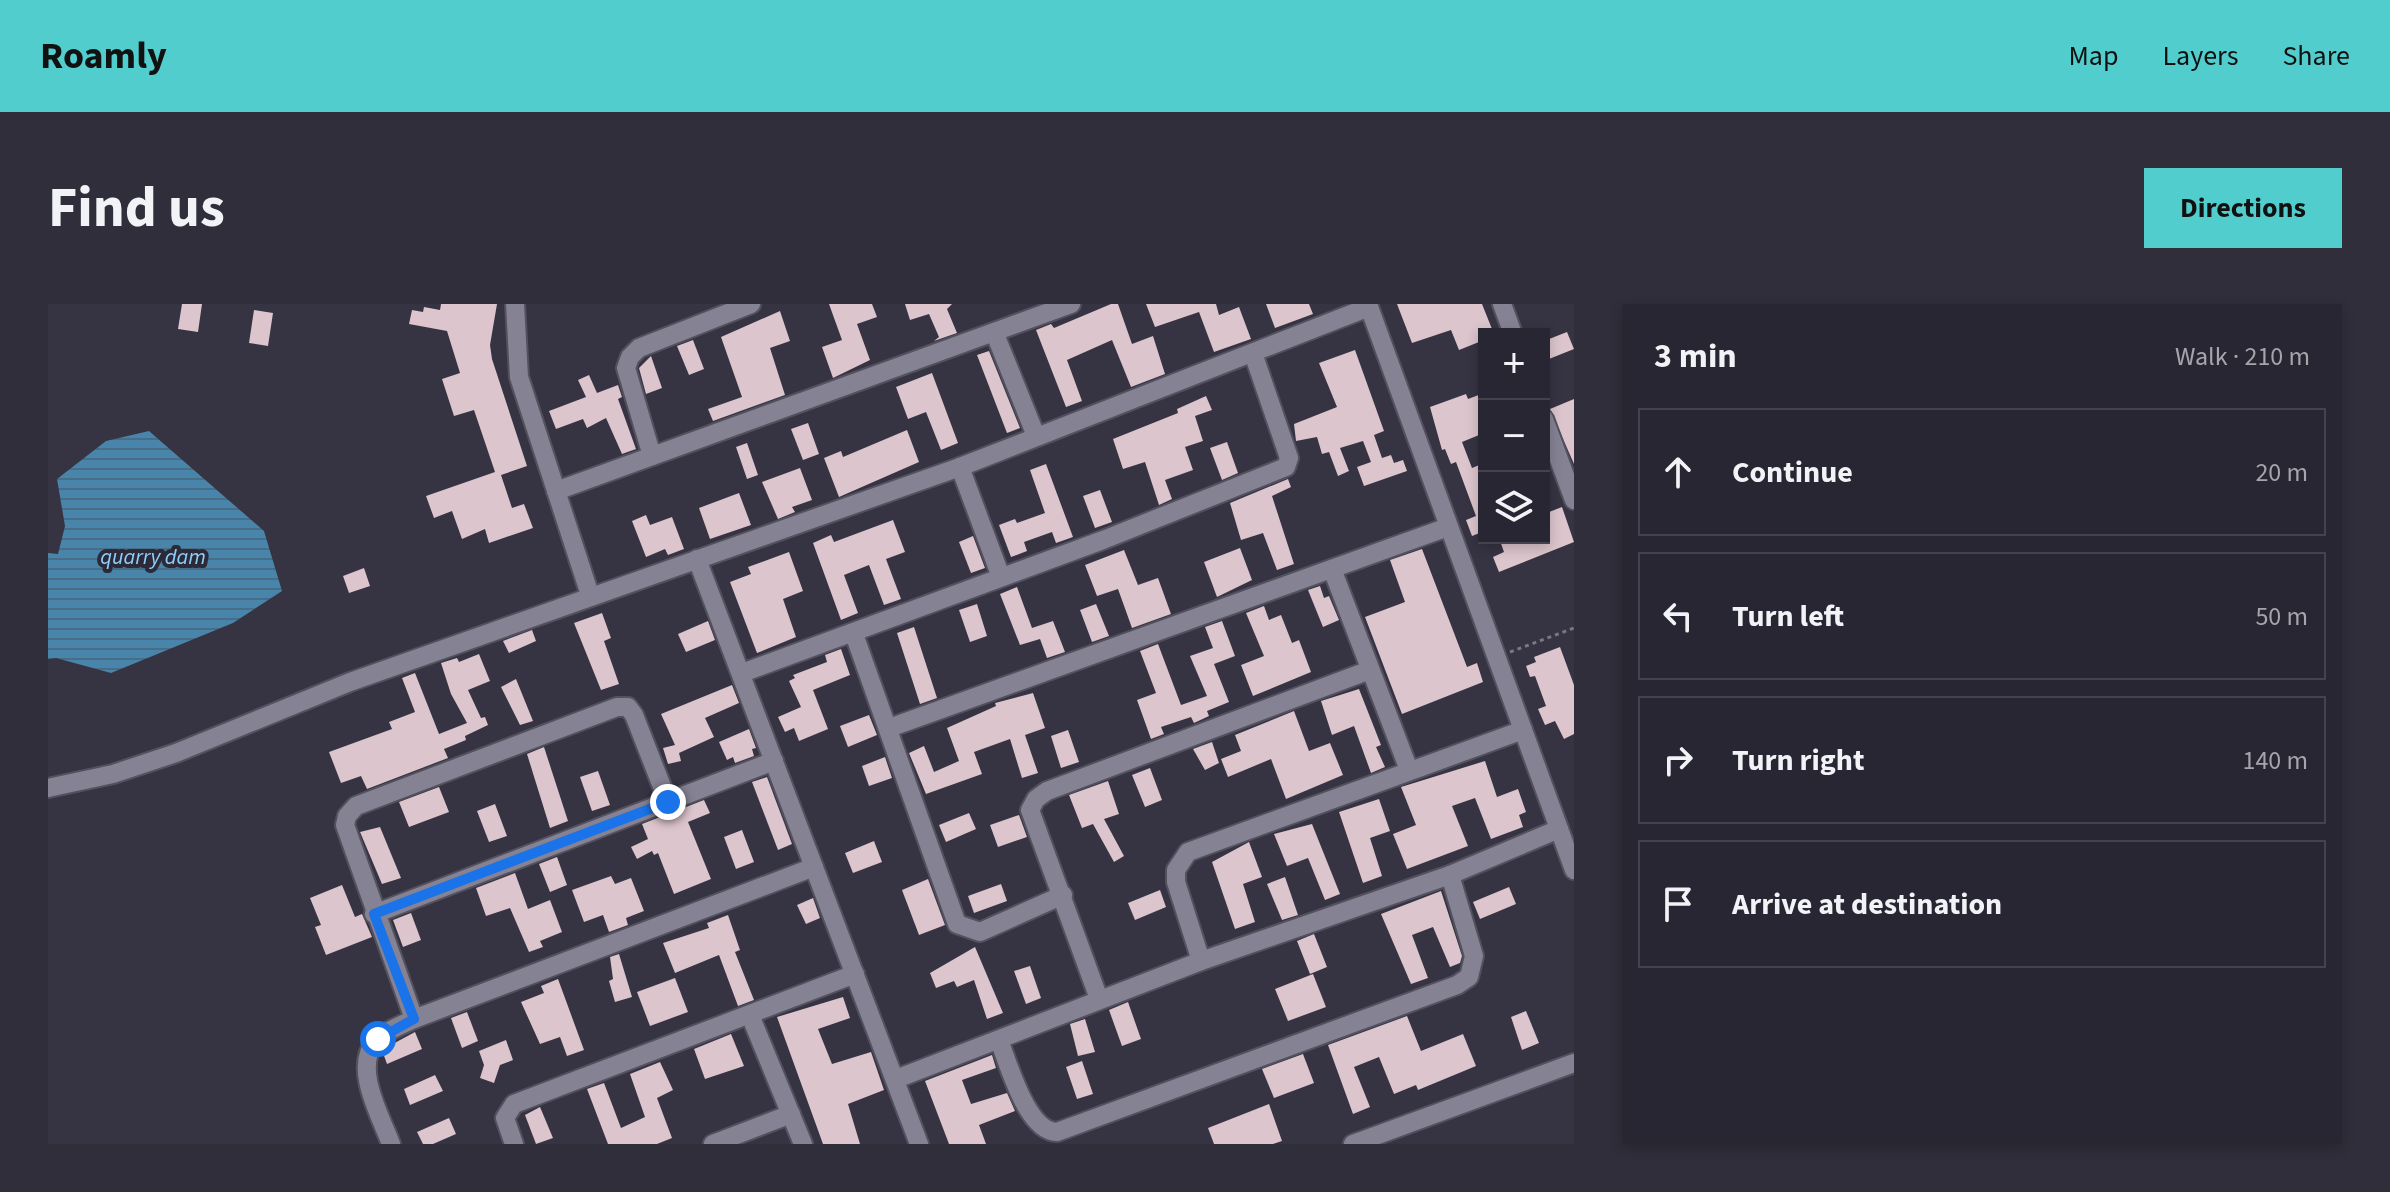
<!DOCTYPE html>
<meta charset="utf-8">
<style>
:root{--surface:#282632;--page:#302e3a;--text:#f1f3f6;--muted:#a5a5ac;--line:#44434d;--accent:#52cdce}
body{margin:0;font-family:"Source Sans 3",sans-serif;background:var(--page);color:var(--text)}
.controls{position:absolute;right:24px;top:24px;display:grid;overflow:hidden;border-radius:0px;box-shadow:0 4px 12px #0003}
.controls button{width:72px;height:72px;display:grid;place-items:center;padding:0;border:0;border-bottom:2px solid var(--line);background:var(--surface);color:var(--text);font:40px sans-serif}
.stop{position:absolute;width:24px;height:24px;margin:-18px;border:6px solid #1a73e8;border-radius:50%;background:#fff}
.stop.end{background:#1a73e8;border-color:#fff;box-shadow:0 2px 8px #0008}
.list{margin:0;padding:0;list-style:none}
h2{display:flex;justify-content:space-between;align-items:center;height:104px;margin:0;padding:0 32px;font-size:34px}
h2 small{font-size:26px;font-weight:400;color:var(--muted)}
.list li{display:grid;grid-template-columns:52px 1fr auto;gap:24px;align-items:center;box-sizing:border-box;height:128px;margin:0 16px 16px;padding:0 16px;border:2px solid var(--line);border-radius:0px}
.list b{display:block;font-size:30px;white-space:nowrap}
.list em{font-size:26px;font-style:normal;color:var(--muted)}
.icon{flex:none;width:44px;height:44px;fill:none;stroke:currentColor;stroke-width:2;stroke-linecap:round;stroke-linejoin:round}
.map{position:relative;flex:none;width:1526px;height:840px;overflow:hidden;border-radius:0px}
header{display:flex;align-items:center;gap:48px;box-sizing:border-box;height:112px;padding:0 40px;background:var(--accent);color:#111}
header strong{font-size:38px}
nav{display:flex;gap:44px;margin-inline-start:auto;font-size:28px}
.intro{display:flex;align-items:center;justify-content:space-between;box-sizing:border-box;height:192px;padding:0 48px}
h1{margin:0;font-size:56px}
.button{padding:20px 36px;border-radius:0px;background:var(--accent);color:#111;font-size:28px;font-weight:700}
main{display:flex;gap:48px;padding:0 48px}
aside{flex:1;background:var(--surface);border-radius:0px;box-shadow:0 4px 12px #0003}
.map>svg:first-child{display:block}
.water{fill:url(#water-rules)}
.building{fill:#dcc5cc}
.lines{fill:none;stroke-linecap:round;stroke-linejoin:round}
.minor-casing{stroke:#53515e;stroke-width:22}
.path{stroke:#797785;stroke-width:3;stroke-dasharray:4 4;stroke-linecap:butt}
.minor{stroke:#858294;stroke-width:18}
.route{stroke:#1a73e8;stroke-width:10}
.labels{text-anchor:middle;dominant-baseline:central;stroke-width:8;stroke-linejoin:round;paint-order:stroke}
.water-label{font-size:22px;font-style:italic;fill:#8ccffc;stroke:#2c2938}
</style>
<header>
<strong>Roamly</strong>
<nav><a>Map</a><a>Layers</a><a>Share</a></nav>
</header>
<div class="intro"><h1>Find us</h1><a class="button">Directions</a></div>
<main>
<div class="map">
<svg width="1526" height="840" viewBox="0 0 1526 840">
<defs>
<pattern id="water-rules" width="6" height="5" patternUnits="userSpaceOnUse" patternTransform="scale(2)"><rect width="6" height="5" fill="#4984ab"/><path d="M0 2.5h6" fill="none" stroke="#476d87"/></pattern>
</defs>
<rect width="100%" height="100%" fill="#363343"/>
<!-- water -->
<polygon class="water" points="101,127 216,227 234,287 185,319 63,369 8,354 0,355 0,249 10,250 17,222 9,175 58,137"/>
<!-- building -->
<g class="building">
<polygon points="134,0 154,0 150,28 130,25"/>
<polygon points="393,0 449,0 442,41 444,55 479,162 453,171 464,204 476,200 485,224 441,239 437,225 414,235 404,207 386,214 378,192 447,168 426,106 406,112 394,75 412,69 399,27 361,20 364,6 375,8 376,3 392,6"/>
<polygon points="781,0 824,0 829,13 809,20 822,56 785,74 774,43 794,36"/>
<polygon points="857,0 904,0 899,5 909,29 886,37 891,33 881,10 862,16"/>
<polygon points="1063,0 1070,0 1084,40 1105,32 1117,70 1083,83 1064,36 1019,56 1034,97 1018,103 988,26 1003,20 1006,24"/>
<polygon points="1098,0 1168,0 1171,11 1191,3 1203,35 1166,48 1151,8 1107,23"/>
<polygon points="1218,0 1261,0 1265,10 1227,24"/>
<polygon points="1349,0 1434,0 1446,30 1436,30 1436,36 1411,46 1403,26 1364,39"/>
<polygon points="206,6 225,9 220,42 201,39"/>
<polygon points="732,7 742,37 722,44 737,91 665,117 660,105 694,93 673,33"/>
<polygon points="1519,28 1526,45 1496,57 1496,37"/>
<polygon points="645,36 656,65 641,71 629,42"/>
<polygon points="1307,46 1336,127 1326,131 1334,154 1343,151 1346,159 1355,156 1359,167 1316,182 1309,163 1323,158 1315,137 1292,144 1301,167 1290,172 1281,148 1274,150 1269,133 1248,137 1246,120 1289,103 1271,59"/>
<polygon points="941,47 972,124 959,129 929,51"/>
<polygon points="603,52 614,84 598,90 591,64"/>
<polygon points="884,69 910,139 893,146 878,108 860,115 848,83"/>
<polygon points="541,71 549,89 570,81 574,93 570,95 588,145 574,150 558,114 539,124 535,115 508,125 501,107 538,93 530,76"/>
<polygon points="1436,89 1436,129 1414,138 1424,164 1436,159 1436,230 1434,228 1424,232 1418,216 1428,212 1408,158 1403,160 1397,145 1394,146 1382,103 1418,90 1420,95"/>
<polygon points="1158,92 1164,106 1147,112 1155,137 1137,143 1145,166 1117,176 1124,195 1111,201 1097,158 1075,165 1065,135 1130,109 1129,105"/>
<polygon points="1526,95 1526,160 1502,105"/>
<polygon points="760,119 771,150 755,156 743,125"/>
<polygon points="859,126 871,158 791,193 776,154 793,147 795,153"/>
<polygon points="1179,138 1190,169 1174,176 1162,144"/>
<polygon points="699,139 710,171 699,175 688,143"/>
<polygon points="998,160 1025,233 1008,239 1004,228 976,238 979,247 963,253 951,221 967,215 969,219 997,209 982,166"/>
<polygon points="752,164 764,196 744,203 747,208 730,215 714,178"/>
<polygon points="1240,175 1243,183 1224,192 1246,260 1229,266 1215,229 1193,236 1182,199"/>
<polygon points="1052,186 1064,218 1047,224 1035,192"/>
<polygon points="691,189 703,221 662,235 651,204"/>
<polygon points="1514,203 1526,238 1451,268 1445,253 1456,248 1451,234 1474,234 1476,240 1496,234 1496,210"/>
<polygon points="598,211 602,221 624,213 636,245 620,251 617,245 598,253 584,217"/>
<polygon points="845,216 857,248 838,255 853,295 836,301 821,261 796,271 810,309 793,316 765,239 783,231 786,238"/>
<polygon points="925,232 937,264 923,269 911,238"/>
<polygon points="1192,244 1204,276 1169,293 1156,258"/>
<polygon points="1374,245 1419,363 1429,359 1435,378 1354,410 1317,313 1357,298 1342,256"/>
<polygon points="1076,246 1090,281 1110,274 1123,310 1084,324 1070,285 1049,292 1037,261"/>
<polygon points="741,248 755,287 735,295 748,333 709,349 682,278 703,270 700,263"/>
<polygon points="316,264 322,282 301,289 295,272"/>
<polygon points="1272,282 1276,294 1281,292 1291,316 1275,323 1260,286"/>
<polygon points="969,283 984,324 1005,317 1017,348 999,354 992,335 972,341 952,290"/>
<polygon points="929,300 939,332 922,338 911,306"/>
<polygon points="1048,300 1061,332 1044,338 1032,306"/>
<polygon points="1216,302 1221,316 1233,311 1244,339 1251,336 1263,368 1205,392 1193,361 1216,352 1198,309"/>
<polygon points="554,309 563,334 556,337 571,380 553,386 526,319"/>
<polygon points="660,317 667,336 638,348 630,330"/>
<polygon points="1174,317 1187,352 1166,360 1181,398 1159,407 1161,412 1146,419 1143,413 1113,423 1116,430 1103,435 1089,396 1108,389 1092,347 1110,340 1133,401 1159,392 1142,352 1165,344 1157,323"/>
<polygon points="866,323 889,394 872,400 849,329"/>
<polygon points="484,326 488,337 461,349 455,337"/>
<polygon points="1512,343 1526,381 1526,430 1516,435 1507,417 1497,421 1490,405 1498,402 1487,372 1482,373 1478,362 1488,358 1486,353"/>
<polygon points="793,345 802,371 765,386 780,425 751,437 746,424 737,428 730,413 753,403 741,377 747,374 745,371 779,358 777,351"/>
<polygon points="431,350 442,377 420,386 433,414 437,413 440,421 417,432 418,436 396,445 400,454 319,485 313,472 293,479 281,448 344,425 341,418 367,408 354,374 367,369 391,430 419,419 403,390 393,359 409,354 411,358"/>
<polygon points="468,375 485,417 472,421 453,383"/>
<polygon points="684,381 691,399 657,414 666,433 631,449 633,457 620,460 615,444 627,441 613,410"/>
<polygon points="1311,385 1333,441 1328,443 1337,463 1323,469 1306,422 1284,431 1273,397"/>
<polygon points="985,389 997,424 977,431 990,469 974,474 962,435 926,448 934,470 878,490 861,449 876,442 886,468 911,457 899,424 948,402 947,399"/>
<polygon points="1246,407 1261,447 1282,439 1295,471 1238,495 1223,455 1180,473 1173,455 1193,447 1187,431"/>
<polygon points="821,411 829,431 800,443 792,422"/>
<polygon points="701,425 708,444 704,445 706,452 687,459 685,453 679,456 671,438"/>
<polygon points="1020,426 1031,458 1013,464 1003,432"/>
<polygon points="1164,438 1171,459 1157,466 1145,445"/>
<polygon points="496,443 520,517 502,524 479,450"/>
<polygon points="837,453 844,474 821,482 814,462"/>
<polygon points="1437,457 1449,493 1470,485 1478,508 1471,511 1475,523 1443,535 1427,494 1404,502 1420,542 1359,565 1345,530 1368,521 1353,483"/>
<polygon points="1102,464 1114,496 1097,503 1084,471"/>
<polygon points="550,467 562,501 544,507 532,473"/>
<polygon points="719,473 744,540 730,546 704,478"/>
<polygon points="1060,477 1071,510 1056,515 1076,552 1066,558 1045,520 1034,524 1021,491"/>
<polygon points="391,483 401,508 361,523 351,498"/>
<polygon points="1331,495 1342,527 1322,534 1334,572 1315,579 1291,508"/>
<polygon points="656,496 662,509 640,518 663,575 626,590 610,549 606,551 604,547 589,555 583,543 600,535 594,520"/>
<polygon points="447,500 459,532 441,538 429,507"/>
<polygon points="921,509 928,525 898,538 891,521"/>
<polygon points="971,511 979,533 950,543 942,521"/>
<polygon points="1264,520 1292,590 1277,596 1260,554 1239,562 1226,530"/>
<polygon points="332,523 353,574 334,580 312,528"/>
<polygon points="694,526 706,558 688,565 676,533"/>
<polygon points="826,537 834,558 805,569 797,549"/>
<polygon points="1201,538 1214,573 1195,580 1207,618 1187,625 1164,558"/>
<polygon points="509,553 519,581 502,588 491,560"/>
<polygon points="467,569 480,605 502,596 514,628 492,637 495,643 481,648 462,604 438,612 428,584"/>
<polygon points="563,572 567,580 583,574 596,607 578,614 580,621 561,628 555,611 536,618 524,586"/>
<polygon points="1237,573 1250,611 1234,616 1219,580"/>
<polygon points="880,575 897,621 871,631 854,586"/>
<polygon points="953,580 959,597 926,609 920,592"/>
<polygon points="294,581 307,613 314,610 324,633 278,651 267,623 273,621 262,594"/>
<polygon points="1461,583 1468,600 1432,615 1425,598"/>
<polygon points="1112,586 1118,603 1087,616 1080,599"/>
<polygon points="1393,587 1414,652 1412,659 1402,663 1385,623 1364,631 1380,674 1363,680 1333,610"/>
<polygon points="765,594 772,614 758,620 749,601"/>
<polygon points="363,609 373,636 355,643 345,616"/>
<polygon points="680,611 692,646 687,648 706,696 690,702 671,651 627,669 615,639 661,624 659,619"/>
<polygon points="1266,630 1279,663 1262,670 1249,637"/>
<polygon points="927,643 955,709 939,715 926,676 909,683 906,677 888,684 882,669"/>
<polygon points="571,650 584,693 567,698 561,677 565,675 562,653"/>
<polygon points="982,662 993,694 978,700 966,667"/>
<polygon points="1265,670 1278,703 1240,717 1227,685"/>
<polygon points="627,674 640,708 602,722 589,688"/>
<polygon points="510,675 536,746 519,752 512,733 492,740 473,698 496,689 493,682"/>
<polygon points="795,693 802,714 770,725 784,760 823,748 836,786 800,800 812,840 775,840 729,713"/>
<polygon points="1080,698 1093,735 1074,742 1061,706"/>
<polygon points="1478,707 1491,739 1474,746 1463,713"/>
<polygon points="419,708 430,737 414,744 403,714"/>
<polygon points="1359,712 1373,747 1415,730 1428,762 1370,786 1368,781 1346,790 1331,753 1306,763 1322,803 1305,810 1280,741"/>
<polygon points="1037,715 1047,748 1030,752 1022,720"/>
<polygon points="367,728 374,745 339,760 335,749 342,745 341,742"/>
<polygon points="683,730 696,762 657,775 646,745"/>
<polygon points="458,736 465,756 452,761 446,779 432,774 436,761 431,747"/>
<polygon points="1255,750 1266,779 1226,794 1214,765"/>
<polygon points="944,751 948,764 914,776 923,800 959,789 967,807 931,821 938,840 901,840 877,777"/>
<polygon points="1034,757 1045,790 1029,795 1018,763"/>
<polygon points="612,758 625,786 609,794 624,834 609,840 560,840 539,785 556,779 573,824 597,813 582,770"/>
<polygon points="387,771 395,787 362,801 356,785"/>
<polygon points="1221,800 1234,837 1225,840 1166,840 1160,824"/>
<polygon points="492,803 505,834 488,840 477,811"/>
<polygon points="401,814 408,830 385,840 375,840 369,828"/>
</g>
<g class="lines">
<defs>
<g id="minor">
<polyline points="467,0 471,73 542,291"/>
<polyline points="1320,0 1526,566"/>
<polyline points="1454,0 1465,30"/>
<polyline points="947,30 988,132"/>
<polyline points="1496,115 1526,196"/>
<polyline points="604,152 578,64 582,53 591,44 703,0"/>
<polyline points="912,163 953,273"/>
<polyline points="508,187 1023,0"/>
<polyline points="649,255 871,840"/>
<polyline points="1284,265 1361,466"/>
<polyline points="806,330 909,620 932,628 1015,591"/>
<polyline points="694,369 1055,236 1238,163 1241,154 1205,49"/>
<polyline points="841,424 1400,223"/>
<polyline points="0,484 65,470 128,449 302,378 912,163 1321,3"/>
<polyline points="326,610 726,457"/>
<polyline points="1153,657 1128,578 1128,566 1140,548 1475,426"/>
<polyline points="1051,695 982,506 988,495 999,487 1322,366"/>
<polyline points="702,711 755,840"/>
<polyline points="366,715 297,521 299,512 308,502 569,403 580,403 586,411 620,498"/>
<path d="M951,736c10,25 28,92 58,92l400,-147 12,-8 5,-21 -24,-81"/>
<polyline points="848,775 1153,657 1402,571 1511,525"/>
<path d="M343,840c-10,-27 -39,-77 -15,-103 9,-10 26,-16 38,-22l400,-152"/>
<polyline points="466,840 457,814 466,800 807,670"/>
<polyline points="665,840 743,810"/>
<polyline points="1305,840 1526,759"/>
</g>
</defs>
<!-- minor casing -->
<use href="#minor" class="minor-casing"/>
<!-- path -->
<polyline class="path" points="1462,348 1526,324"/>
<!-- minor -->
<use href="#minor" class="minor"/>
</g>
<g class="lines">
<!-- route -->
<polyline class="route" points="330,735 366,715 326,610 620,498"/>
</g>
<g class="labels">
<!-- water labels -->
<g class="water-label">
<text x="105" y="253">quarry dam</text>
</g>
</g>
</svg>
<div class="controls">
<button>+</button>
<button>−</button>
<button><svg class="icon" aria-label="layers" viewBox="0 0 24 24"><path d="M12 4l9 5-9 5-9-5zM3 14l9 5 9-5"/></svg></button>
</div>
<div class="stop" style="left:330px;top:735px"></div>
<div class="stop end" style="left:620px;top:498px"></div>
</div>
<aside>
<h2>3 min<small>Walk · 210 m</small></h2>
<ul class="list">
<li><svg class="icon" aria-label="ahead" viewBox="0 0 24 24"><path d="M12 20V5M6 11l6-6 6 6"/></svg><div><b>Continue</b></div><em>20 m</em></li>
<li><svg class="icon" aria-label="left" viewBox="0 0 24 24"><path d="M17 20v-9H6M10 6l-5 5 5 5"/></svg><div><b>Turn left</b></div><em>50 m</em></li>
<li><svg class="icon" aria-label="right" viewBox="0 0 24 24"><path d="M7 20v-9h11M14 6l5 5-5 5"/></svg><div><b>Turn right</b></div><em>140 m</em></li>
<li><svg class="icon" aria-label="arrive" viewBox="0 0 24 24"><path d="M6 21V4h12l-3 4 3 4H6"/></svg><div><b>Arrive at destination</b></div></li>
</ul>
</aside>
</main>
